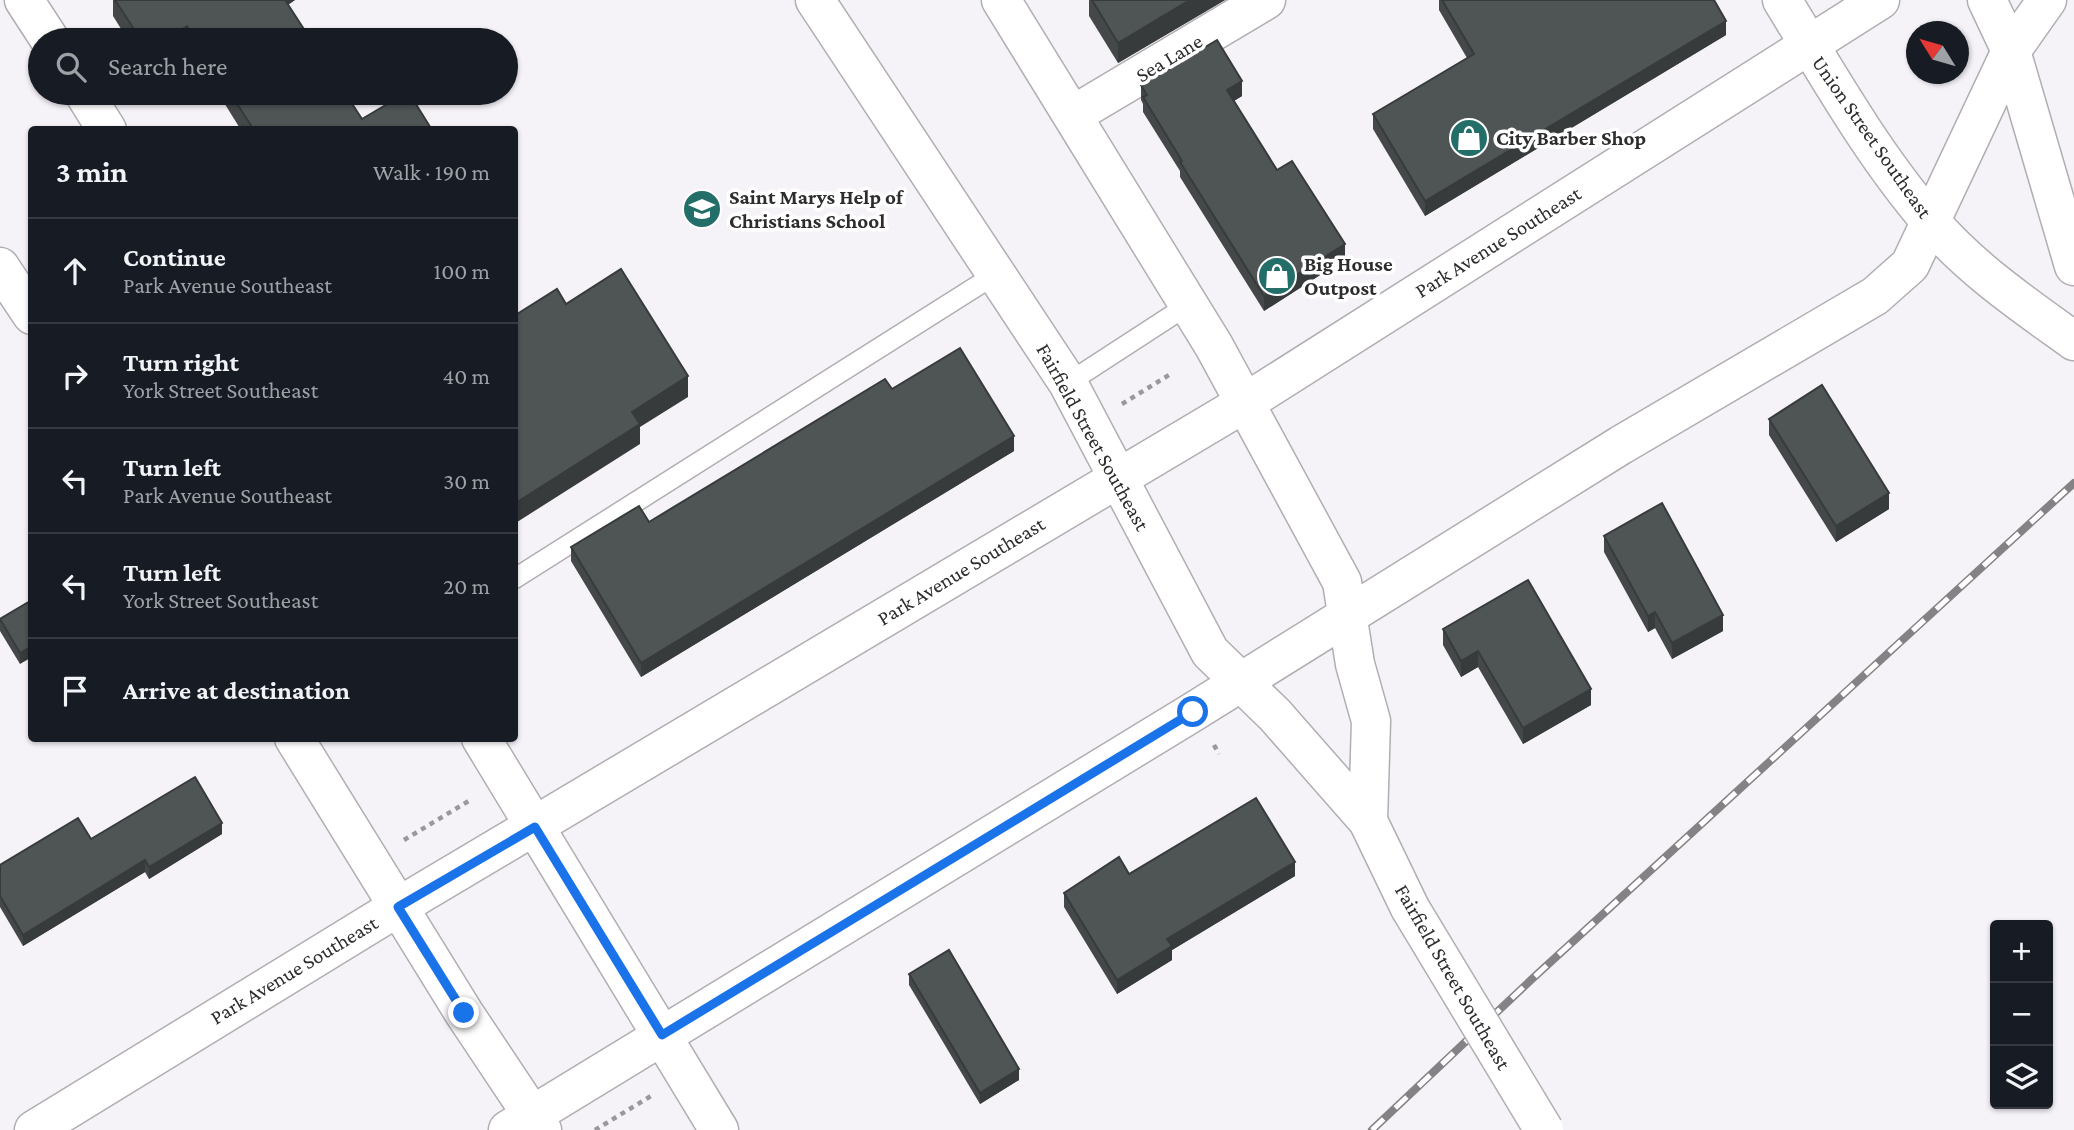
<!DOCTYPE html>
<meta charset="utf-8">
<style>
:root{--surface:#171b24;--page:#242831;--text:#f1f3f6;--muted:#9ea1a6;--line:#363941}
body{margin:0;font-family:"Crimson Pro",serif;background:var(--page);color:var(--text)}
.controls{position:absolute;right:21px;bottom:21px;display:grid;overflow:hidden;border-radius:7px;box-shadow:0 2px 5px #0004}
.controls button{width:63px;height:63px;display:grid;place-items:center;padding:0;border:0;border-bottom:2px solid var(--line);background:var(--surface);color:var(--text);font:35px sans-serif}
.compass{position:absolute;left:1906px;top:21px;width:63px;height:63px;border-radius:50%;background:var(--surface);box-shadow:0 2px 5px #0004;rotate:307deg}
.stop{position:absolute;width:21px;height:21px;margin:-16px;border:5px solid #1a73e8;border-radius:50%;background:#fff}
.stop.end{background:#1a73e8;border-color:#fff;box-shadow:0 2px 7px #0008}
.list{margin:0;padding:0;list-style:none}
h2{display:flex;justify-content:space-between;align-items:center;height:91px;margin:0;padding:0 28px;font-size:30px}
h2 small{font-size:23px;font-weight:400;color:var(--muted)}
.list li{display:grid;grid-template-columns:46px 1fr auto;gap:21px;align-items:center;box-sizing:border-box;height:105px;padding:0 28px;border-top:2px solid var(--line)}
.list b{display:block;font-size:26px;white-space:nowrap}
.list p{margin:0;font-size:23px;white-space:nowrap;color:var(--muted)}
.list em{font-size:23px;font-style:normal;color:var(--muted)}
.icon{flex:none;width:38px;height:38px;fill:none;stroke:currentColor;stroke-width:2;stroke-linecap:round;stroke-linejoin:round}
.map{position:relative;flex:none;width:2074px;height:1130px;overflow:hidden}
.search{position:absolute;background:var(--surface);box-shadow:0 2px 5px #0004;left:28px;top:28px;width:490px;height:77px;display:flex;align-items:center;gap:18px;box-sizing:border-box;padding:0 24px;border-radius:38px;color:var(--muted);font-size:26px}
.panel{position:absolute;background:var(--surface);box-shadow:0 2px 5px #0004;left:28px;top:126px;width:490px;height:616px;border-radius:7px}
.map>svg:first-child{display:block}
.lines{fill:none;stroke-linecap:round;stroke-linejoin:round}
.lane-casing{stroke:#b1aeb3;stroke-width:22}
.street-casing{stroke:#b1aeb3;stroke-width:41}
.path{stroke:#9a989b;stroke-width:4.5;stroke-dasharray:5 5;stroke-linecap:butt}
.lane{stroke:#fff;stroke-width:19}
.street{stroke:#fff;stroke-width:38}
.rail-casing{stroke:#848285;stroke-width:8}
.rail{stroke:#fff;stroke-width:5;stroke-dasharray:16;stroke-linecap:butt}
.street-bridge-casing{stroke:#b1aeb3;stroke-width:41;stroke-linecap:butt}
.street-bridge{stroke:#fff;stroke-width:38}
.wall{fill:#444848}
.shaded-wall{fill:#373b3b}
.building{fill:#4f5454;stroke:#373b3b;stroke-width:2}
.route{stroke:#1a73e8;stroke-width:9}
.labels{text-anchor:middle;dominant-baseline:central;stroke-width:7;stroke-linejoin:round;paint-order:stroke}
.street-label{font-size:21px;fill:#2d2c2e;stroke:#fff}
.poi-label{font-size:21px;font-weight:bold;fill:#2d2c2e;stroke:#fff;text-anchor:start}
</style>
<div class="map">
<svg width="2074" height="1130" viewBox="0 0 2074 1130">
<rect width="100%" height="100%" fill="#f6f3f8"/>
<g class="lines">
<defs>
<g id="lane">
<polyline points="1068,383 1188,305"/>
<polyline points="514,579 996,274"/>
</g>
<g id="street">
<polyline points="24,0 50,40"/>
<polyline points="815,0 1068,383 1210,652 1275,715 1368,821 1410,908"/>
<polyline points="1001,0 1214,346 1342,582 1355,664 1371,721 1368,821"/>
<path d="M1782,0c46,75 91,155 149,222 40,47 93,83 143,119"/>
<polyline points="1987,0 2011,51 2074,266"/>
<polyline points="84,93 107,130"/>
<polyline points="1073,115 1266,0"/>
<polyline points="0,267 32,315"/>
<polyline points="294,738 464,1013 542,1130"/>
<polyline points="481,738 719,1130"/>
<polyline points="34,1130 398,907 1243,404 1880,0"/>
<polyline points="508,1130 1193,712 1621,445 1875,296 1910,265 2011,51 2047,0"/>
</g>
</defs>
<!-- lane casing -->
<use href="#lane" class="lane-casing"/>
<!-- street casing -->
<use href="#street" class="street-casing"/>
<!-- path -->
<g class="path">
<polyline points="1122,404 1169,375"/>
<polyline points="1214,745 1219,754"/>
<polyline points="404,840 472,799"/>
<polyline points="595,1130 651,1096"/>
</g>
<!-- lane -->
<use href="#lane" class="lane"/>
<!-- street -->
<use href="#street" class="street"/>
<defs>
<polyline id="rail" points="1372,1130 1532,979 2074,483"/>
</defs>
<!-- rail casing -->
<use href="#rail" class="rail-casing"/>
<!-- rail -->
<use href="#rail" class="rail"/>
<defs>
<polyline id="street-bridge" points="1410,908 1544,1130"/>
</defs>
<!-- street-bridge casing -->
<use href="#street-bridge" class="street-bridge-casing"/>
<!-- street-bridge -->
<use href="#street-bridge" class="street-bridge"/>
</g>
<!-- wall -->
<g class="wall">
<polygon points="113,0 295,0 288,5 311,40 128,40 113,16"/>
<polygon points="1089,0 1225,0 1118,63 1089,16"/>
<polygon points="1439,0 1714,0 1726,35 1425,216 1373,129 1373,114 1467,58 1439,10"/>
<polygon points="1141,85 1242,96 1234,101 1277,170 1345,259 1264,311 1180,177 1180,171 1143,112 1143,104 1141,100"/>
<polygon points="218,93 345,93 362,119 432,130 241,130"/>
<polygon points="892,389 1014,451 641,677 571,561 571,547 649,522"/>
<polygon points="1769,419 1889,509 1836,542 1769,435"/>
<polygon points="1604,536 1723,631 1672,659 1655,628 1648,632 1604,552"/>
<polygon points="32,600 20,664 0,631 0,619"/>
<polygon points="1443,629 1591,705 1523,744 1478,667 1461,677 1443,645"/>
<polygon points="222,834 149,879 145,872 23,946 0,907 0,865 91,839"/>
<polygon points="1129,874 1295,876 1172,950 1172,960 1117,994 1064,907 1064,893"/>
<polygon points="909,974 1019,1080 980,1104 909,985"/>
</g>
<!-- shaded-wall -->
<g class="shaded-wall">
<polygon points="279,0 295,0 279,10"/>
<polygon points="1190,0 1225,0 1118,63 1118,43"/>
<polygon points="1726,21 1726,35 1425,216 1425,201"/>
<polygon points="187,26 187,40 165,40"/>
<polygon points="1242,81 1242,96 1227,105 1227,90"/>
<polygon points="1345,244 1345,259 1264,311 1264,296"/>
<polygon points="688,376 688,397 640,427 640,444 514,524 514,504 632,412"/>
<polygon points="1014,436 1014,451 641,677 641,663"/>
<polygon points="1889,493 1889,509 1836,542 1836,526"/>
<polygon points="1655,612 1655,628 1648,632 1648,616"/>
<polygon points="1723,615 1723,631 1672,659 1672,643"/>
<polygon points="32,646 32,657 20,664 20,653"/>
<polygon points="1478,651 1478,667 1461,677 1461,661"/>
<polygon points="1591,689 1591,705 1523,744 1523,728"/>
<polygon points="222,823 222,834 149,879 149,867"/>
<polygon points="145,860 145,872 23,946 23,935"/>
<polygon points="1295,862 1295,876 1172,950 1172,960 1117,994 1117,980 1167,939"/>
<polygon points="1019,1069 1019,1080 980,1104 980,1093"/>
</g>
<!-- building -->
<g class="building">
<polygon points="115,0 285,0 311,40 197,40 187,26 165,40 141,40"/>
<polygon points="1092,0 1190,0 1118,43"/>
<polygon points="1442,0 1714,0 1726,21 1425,201 1373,114 1474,54"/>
<polygon points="1217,40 1242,81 1227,90 1277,170 1292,161 1345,244 1264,296 1180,162 1182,161 1143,97 1147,95 1141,85"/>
<polygon points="230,93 345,93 362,119 406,93 409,93 432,130 254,130"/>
<polygon points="621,269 688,376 632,412 640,424 514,504 514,316 557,289 566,304"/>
<polygon points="960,348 1014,436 641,663 571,547 639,506 649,522 885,379 892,389"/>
<polygon points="1822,385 1889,493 1836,526 1769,419"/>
<polygon points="1662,503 1723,615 1672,643 1655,612 1648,616 1604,536"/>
<polygon points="1528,580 1591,689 1523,728 1478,651 1461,661 1443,629"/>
<polygon points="32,600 32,646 20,653 0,619"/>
<polygon points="195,777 222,823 149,867 145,860 23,935 0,896 0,865 78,818 91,839"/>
<polygon points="1256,798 1295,862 1167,939 1172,946 1117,980 1064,893 1119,857 1129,874"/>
<polygon points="949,950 1019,1069 980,1093 909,974"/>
</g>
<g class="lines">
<!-- route -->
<polyline class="route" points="464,1013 398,907 535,827 662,1035 1193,712"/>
</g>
<!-- icons -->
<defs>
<symbol id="shop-disc" viewBox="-11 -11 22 22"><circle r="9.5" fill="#246e6a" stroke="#fff"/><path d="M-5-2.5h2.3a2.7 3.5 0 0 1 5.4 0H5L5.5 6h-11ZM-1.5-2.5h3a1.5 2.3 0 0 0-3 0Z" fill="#fff"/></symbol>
<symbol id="school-disc" viewBox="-11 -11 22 22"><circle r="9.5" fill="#246e6a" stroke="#fff"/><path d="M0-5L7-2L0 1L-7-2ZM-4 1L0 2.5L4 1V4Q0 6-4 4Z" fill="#fff"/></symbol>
</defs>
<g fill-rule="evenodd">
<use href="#shop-disc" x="1447" y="116" width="44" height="44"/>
<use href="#school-disc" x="680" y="187" width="44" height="44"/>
<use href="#shop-disc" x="1255" y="254" width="44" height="44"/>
</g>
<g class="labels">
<!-- street labels -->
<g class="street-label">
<text transform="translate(1169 58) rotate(-31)">Sea Lane</text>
<text transform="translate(1872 137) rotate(55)">Union Street Southeast</text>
<text transform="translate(1498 242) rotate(-32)">Park Avenue Southeast</text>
<text transform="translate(1093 437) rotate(61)">Fairfield Street Southeast</text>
<text transform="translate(961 571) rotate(-31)">Park Avenue Southeast</text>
<text transform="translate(294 970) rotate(-31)">Park Avenue Southeast</text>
<text transform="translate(1453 977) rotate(60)">Fairfield Street Southeast</text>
</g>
<!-- poi labels -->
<g class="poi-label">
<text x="1496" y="138">City Barber Shop</text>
<text x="729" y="197">Saint Marys Help of<tspan x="729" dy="24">Christians School</tspan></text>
<text x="1304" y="264">Big House<tspan x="1304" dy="24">Outpost</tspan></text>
</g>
</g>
</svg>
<div class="controls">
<button>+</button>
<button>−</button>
<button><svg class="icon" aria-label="layers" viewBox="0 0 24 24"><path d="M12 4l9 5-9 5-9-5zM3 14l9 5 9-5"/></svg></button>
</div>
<svg class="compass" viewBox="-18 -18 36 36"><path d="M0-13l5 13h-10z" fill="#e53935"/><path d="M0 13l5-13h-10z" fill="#9ea1a6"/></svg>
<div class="stop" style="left:1193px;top:712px"></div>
<div class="stop end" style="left:464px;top:1013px"></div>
<div class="search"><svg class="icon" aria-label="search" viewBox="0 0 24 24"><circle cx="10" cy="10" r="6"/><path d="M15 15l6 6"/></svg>Search here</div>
<section class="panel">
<h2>3 min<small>Walk · 190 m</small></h2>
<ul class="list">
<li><svg class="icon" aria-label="ahead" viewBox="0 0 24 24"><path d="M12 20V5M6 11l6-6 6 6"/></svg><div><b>Continue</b><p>Park Avenue Southeast</p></div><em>100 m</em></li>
<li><svg class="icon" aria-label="right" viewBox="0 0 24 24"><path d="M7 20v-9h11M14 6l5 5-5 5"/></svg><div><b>Turn right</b><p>York Street Southeast</p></div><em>40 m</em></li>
<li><svg class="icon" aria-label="left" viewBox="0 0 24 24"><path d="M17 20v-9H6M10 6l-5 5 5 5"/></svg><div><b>Turn left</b><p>Park Avenue Southeast</p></div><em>30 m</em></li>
<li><svg class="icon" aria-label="left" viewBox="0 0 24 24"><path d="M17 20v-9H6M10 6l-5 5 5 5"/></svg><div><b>Turn left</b><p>York Street Southeast</p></div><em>20 m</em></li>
<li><svg class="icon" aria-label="arrive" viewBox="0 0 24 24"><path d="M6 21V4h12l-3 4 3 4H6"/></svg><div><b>Arrive at destination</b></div></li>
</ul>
</section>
</div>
